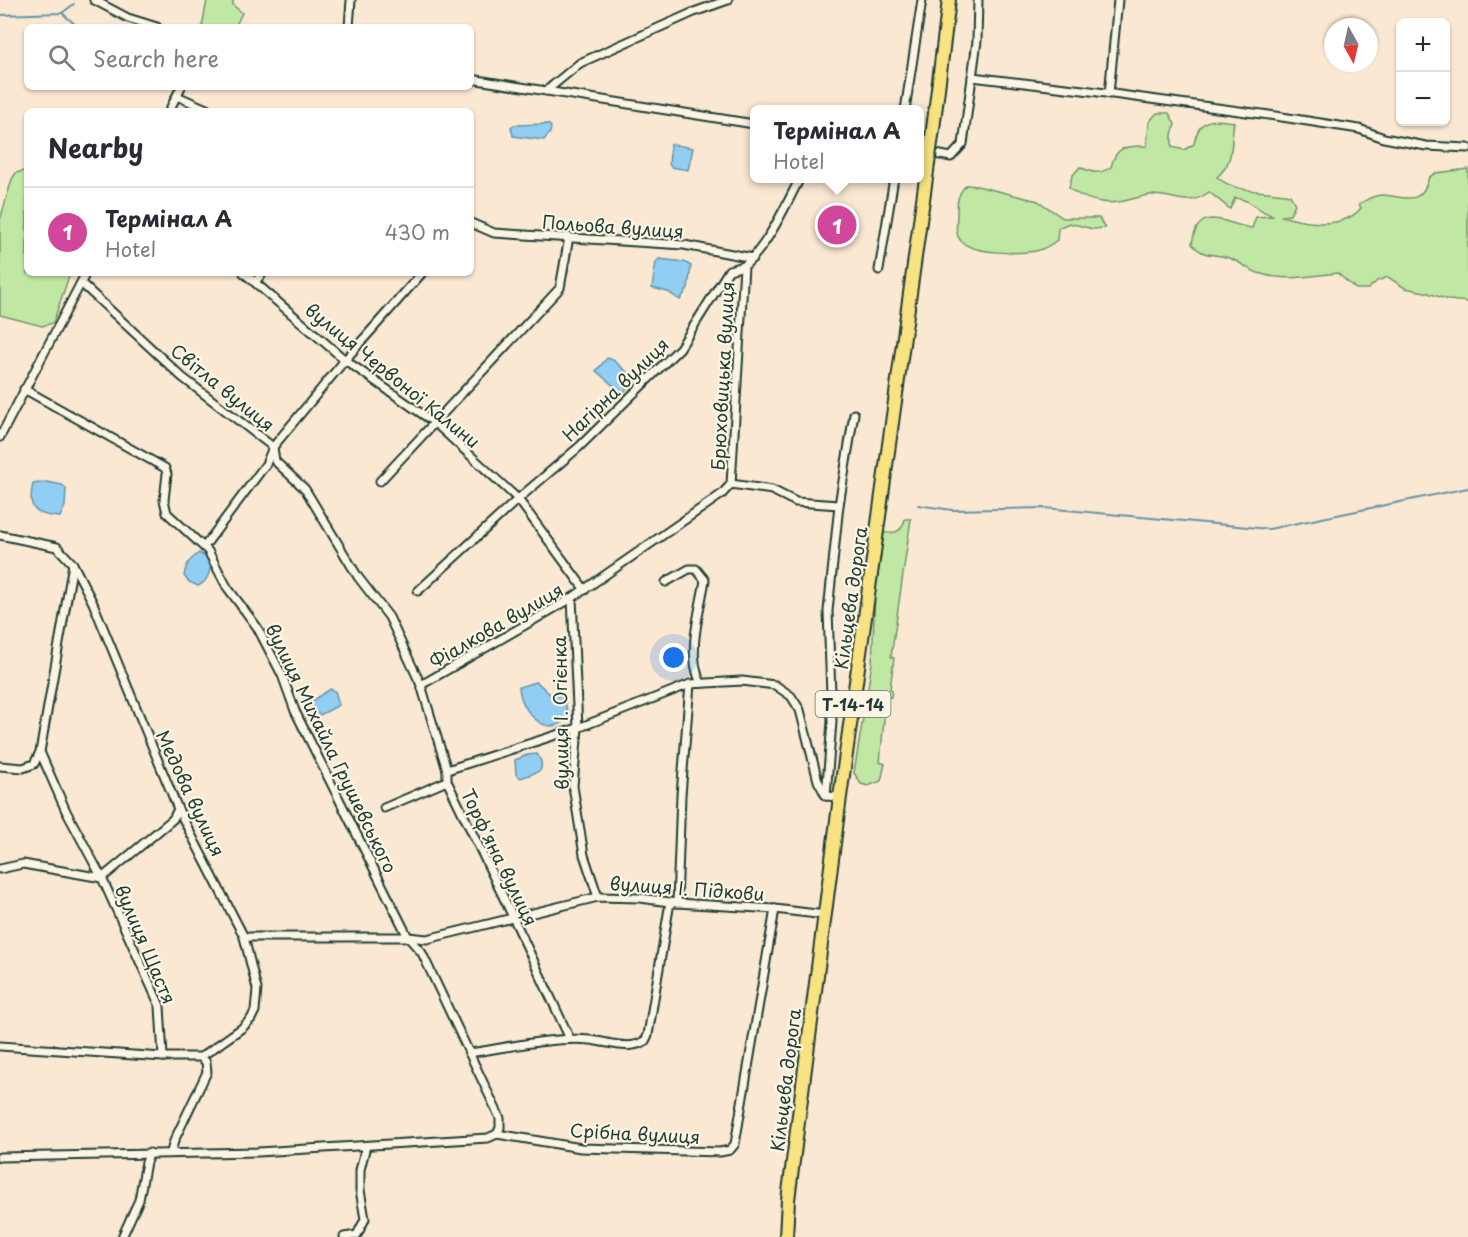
<!DOCTYPE html>
<meta charset="utf-8">
<style>
:root{--surface:#fff;--page:#f7f7f7;--text:#2b2b33;--muted:#7c7c81;--line:#e1e1e2;--accent:#111827}
body{margin:0;font-family:"Playpen Sans",sans-serif;background:var(--page);color:var(--text)}
.controls{position:absolute;right:18px;top:18px;display:grid;overflow:hidden;border-radius:9px;box-shadow:0 2px 4px #0004}
.controls button{width:54px;height:54px;display:grid;place-items:center;padding:0;border:0;border-bottom:2px solid var(--line);background:var(--surface);color:var(--text);font:30px sans-serif}
.compass{position:absolute;left:1324px;top:18px;width:54px;height:54px;border-radius:50%;background:var(--surface);box-shadow:0 2px 4px #0004;rotate:172deg}
.you{position:absolute;left:674px;top:658px;width:21px;height:21px;margin:-15px;border:4px solid #fff;border-radius:50%;background:#1a73e8;box-shadow:0 0 0 9px #1a73e833}
.badge{display:grid;place-items:center;width:39px;height:39px;border-radius:50%;background:var(--accent);color:#fff;font-size:20px;font-weight:700}
.pin{position:absolute;translate:-50% -50%;border:3px solid #fff;box-shadow:0 2px 6px #0006}
.popup{position:absolute;left:750px;top:105px;width:174px;height:78px;box-sizing:border-box;display:grid;place-content:center;border-radius:9px;background:var(--surface);filter:drop-shadow(0 2px 4px #0005);font-size:20px;white-space:nowrap;color:var(--muted)}
.popup b{font-size:22px;color:var(--text)}
.popup::after{content:'';position:absolute;left:50%;top:100%;margin-left:-12px;border:12px solid transparent;border-top-color:var(--surface)}
.list{margin:0;padding:0;list-style:none}
h2{display:flex;justify-content:space-between;align-items:center;height:78px;margin:0;padding:0 24px;font-size:26px}
h2 small{font-size:20px;font-weight:400;color:var(--muted)}
.list li{display:grid;grid-template-columns:39px 1fr auto;gap:18px;align-items:center;box-sizing:border-box;height:90px;padding:0 24px;border-top:2px solid var(--line)}
.list b{display:block;font-size:22px;white-space:nowrap}
.list p{margin:0;font-size:20px;white-space:nowrap;color:var(--muted)}
.list em{font-size:20px;font-style:normal;color:var(--muted)}
.icon{flex:none;width:33px;height:33px;fill:none;stroke:currentColor;stroke-width:2;stroke-linecap:round;stroke-linejoin:round}
.map{position:relative;flex:none;width:1468px;height:1237px;overflow:hidden}
.search{position:absolute;background:var(--surface);box-shadow:0 2px 4px #0004;left:24px;top:24px;width:450px;height:66px;display:flex;align-items:center;gap:15px;box-sizing:border-box;padding:0 21px;border-radius:9px;color:var(--muted);font-size:22px}
.panel{position:absolute;background:var(--surface);box-shadow:0 2px 4px #0004;left:24px;top:108px;width:450px;height:168px;border-radius:9px}
.map>svg:first-child{display:block}
.green{fill:#c0e8a4;stroke:#70926c;stroke-width:1.5}
.water{fill:#92cef3;stroke:#6494a7;stroke-width:1.5}
.lines{fill:none;stroke-linecap:round;stroke-linejoin:round}
.stream{stroke:#6494a7;stroke-width:2}
.street-casing{stroke:#1f3d34;stroke-width:11}
.highway-casing{stroke:#1f3d34;stroke-width:16}
.street{stroke:#fcf5e5;stroke-width:7}
.highway{stroke:#f8e281;stroke-width:12}
.highway-bridge-casing{stroke:#1f3d34;stroke-width:16;stroke-linecap:butt}
.highway-bridge{stroke:#f8e281;stroke-width:12}
.labels{text-anchor:middle;dominant-baseline:central;stroke-width:4.5;stroke-linejoin:round;paint-order:stroke}
.shield{fill:#fcf5e5;stroke:#617469;stroke-width:1.5}
.shield-label{font-size:16px;font-weight:bold;fill:#1f3d34}
.street-label{font-size:18px;fill:#1f3d34;stroke:#fcf5e5}
</style>
<div class="map">
<svg width="1468" height="1237" viewBox="0 0 1468 1237">
<rect width="100%" height="100%" fill="#fbe8d2"/>
<filter id="ink" filterUnits="userSpaceOnUse"><feTurbulence type="fractalNoise" baseFrequency=".0167" numOctaves="2"/><feDisplacementMap in="SourceGraphic" scale="12" xChannelSelector="R" yChannelSelector="G"/><feConvolveMatrix kernelMatrix="1 2 1 2 8 2 1 2 1" color-interpolation-filters="sRGB"/></filter>
<g filter="url(#ink)">
<!-- green -->
<g class="green">
<polygon points="207,0 233,0 233,5 242,13 235,27 202,27"/>
<path d="M1157,113h12l6,11 -3,11v12l12,3 10,-6c5,-27 17,-25 40,-22 -4,23 1,40 -17,55 19,17 49,13 73,18l5,9 -5,11 -9,1c24,7 62,14 80,-8l-2,-4c7,-4 14,-9 23,-9 22,1 39,13 47,-18l7,-4 32,-4v133l-19,-2 -24,-8 -20,-4 -17,-11 -11,4 -9,8h-12l-19,-16c-26,3 -54,9 -79,0 -10,-4 -18,-11 -29,-15 -17,-6 -23,1 -37,-14 6,-42 35,-19 60,-16l4,-11 18,-1c-16,-4 -20,-16 -39,-18l-5,11 -21,-17c-22,17 -35,2 -59,3 -11,1 -21,6 -32,7 -17,3 -37,-4 -49,-14l3,-12 8,-9c12,6 20,8 31,0 5,-22 16,-21 36,-21l2,-24z"/>
<polygon points="24,171 27,172 27,273 70,273 53,323 42,326 0,315 0,220 12,179 16,173"/>
<path d="M966,185l11,1 61,15 25,17h36l6,10 -12,1 -24,-6 -11,5 -1,12c-6,5 -13,9 -21,11 -17,3 -61,3 -74,-9 -8,-8 -5,-17 -5,-27 0,-13 0,-20 9,-30z"/>
<path d="M905,519h6l-20,138 3,1 -4,31 2,1 -1,7 -5,1 -6,64 5,2 -4,17 -13,5 -7,-2 -7,-11 18,-110 3,-69 9,-61c12,0 18,-1 21,-14z"/>
</g>
<!-- water -->
<g class="water">
<polygon points="548,124 551,127 550,133 544,140 513,136 511,127 514,125"/>
<polygon points="671,144 693,148 688,170 671,167 669,164"/>
<polygon points="659,259 684,262 691,266 688,288 680,300 668,292 652,288 656,262"/>
<polygon points="607,358 613,360 634,378 634,382 624,392 622,393 596,371"/>
<path d="M47,482l15,3 4,3 -1,18 -5,11c-25,-2 -33,-7 -27,-33z"/>
<path d="M199,553l7,4 5,7c-2,10 -3,17 -13,22l-9,-4 -5,-6c2,-12 5,-16 15,-23z"/>
<path d="M535,682l3,1 14,13 7,-2 5,5 5,18c-22,25 -49,-7 -50,-30z"/>
<polygon points="330,689 335,691 339,705 320,715 315,712 311,702"/>
<path d="M537,754c4,6 6,10 3,17l-19,7 -5,-4 -1,-14 12,-5z"/>
</g>
<g class="lines">
<!-- stream -->
<g class="stream">
<polyline points="62,13 78,27"/>
<polyline points="0,15 62,13 74,4"/>
<polyline points="918,505 952,510 1045,508 1269,529 1468,488"/>
</g>
<defs>
<g id="street">
<polyline points="94,0 128,18 157,27"/>
<polyline points="349,27 351,0"/>
<polyline points="972,77 1083,90 1269,115 1359,129 1384,138 1426,146 1468,148"/>
<polyline points="471,79 754,124"/>
<polyline points="546,91 580,63 694,12 728,0"/>
<polyline points="1109,94 1118,0"/>
<polyline points="177,96 211,111"/>
<polyline points="905,110 922,0"/>
<polyline points="169,111 181,87"/>
<polyline points="920,151 951,157 963,144 977,41 978,0"/>
<polyline points="471,223 494,233 684,245 753,258"/>
<polyline points="879,270 894,178"/>
<polyline points="244,273 345,360 435,423 518,499 585,590"/>
<polyline points="255,282 263,273"/>
<polyline points="81,283 182,377 273,447 275,461 305,489 358,577 389,617 421,685 447,770 447,781 513,917 570,1039"/>
<polyline points="24,389 165,468 167,474 164,500 167,513 208,551 227,587 257,627 282,675 295,711 408,937 422,953 500,1118 500,1128 497,1134"/>
<polyline points="0,437 86,273"/>
<polyline points="380,481 560,288 569,237"/>
<path d="M731,484l13,-218c23,-19 42,-61 56,-88"/>
<polyline points="731,484 772,490 796,502 839,505"/>
<polyline points="0,535 57,547 73,564 93,603 178,809 244,937 257,989 255,1011 251,1019 242,1028 201,1057 163,1057 0,1046"/>
<polyline points="204,547 266,464 273,447 345,360 422,273"/>
<path d="M666,582l23,-13h7l9,11c-5,31 -19,75 -4,103"/>
<polyline points="418,591 518,499 579,447 680,348 729,270 744,266"/>
<polyline points="572,598 578,728 573,786 584,855 598,897"/>
<polyline points="421,685 572,598 722,494 731,484"/>
<polyline points="40,752 66,811 102,878 160,1006 163,1057"/>
<polyline points="0,766 23,768 34,764 40,752 73,564"/>
<polyline points="447,770 578,728 690,684 742,681 775,685 791,696 800,710 818,781 826,796 840,797"/>
<polyline points="826,796 832,722 828,611 839,505 854,414"/>
<polyline points="384,808 447,781"/>
<polyline points="0,869 23,864 102,878"/>
<polyline points="102,878 173,819 178,809"/>
<polyline points="677,903 681,795 690,684"/>
<polyline points="244,937 408,937 427,939 598,897 640,898 677,903 775,909 825,915"/>
<path d="M469,1053c37,-5 85,-17 121,-13 19,2 38,11 55,1l3,-6 22,-133"/>
<polyline points="171,1152 174,1141 207,1072 206,1062 201,1057"/>
<polyline points="0,1157 258,1152 488,1138 497,1134 581,1148 720,1152 730,1150 735,1144 775,909"/>
<polyline points="122,1237 139,1200 146,1162 150,1153"/>
<polyline points="344,1237 357,1235 365,1219 360,1190 360,1170 366,1146"/>
</g>
<g id="highway">
<polyline points="933,129 949,0"/>
<polyline points="786,1237 788,1200 840,797 927,171"/>
</g>
</defs>
<!-- street casing -->
<use href="#street" class="street-casing"/>
<!-- highway casing -->
<use href="#highway" class="highway-casing"/>
<!-- street -->
<use href="#street" class="street"/>
<!-- highway -->
<use href="#highway" class="highway"/>
<defs>
<polyline id="highway-bridge" points="927,171 933,129"/>
</defs>
<!-- highway-bridge casing -->
<use href="#highway-bridge" class="highway-bridge-casing"/>
<!-- highway-bridge -->
<use href="#highway-bridge" class="highway-bridge"/>
</g>
</g>
<g class="labels">
<!-- shield labels -->
<rect class="shield" x="815.5" y="691" width="75" height="26" rx="4.5"/>
<g class="shield-label">
<text x="853" y="704">Т-14-14</text>
</g>
<!-- street labels -->
<g class="street-label">
<text transform="translate(613 226) rotate(4)">Польова вулиця</text>
<text transform="translate(393 375) rotate(39)">вулиця Червоної Калини</text>
<text transform="translate(722 376) rotate(-87)">Брюховицька вулиця</text>
<text transform="translate(223 387) rotate(39)">Світла вулиця</text>
<text transform="translate(615 389) rotate(-44)">Нагірна вулиця</text>
<text transform="translate(850 598) rotate(-82)">Кільцева дорога</text>
<text transform="translate(496 625) rotate(-30)">Фіалкова вулиця</text>
<text transform="translate(560 713) rotate(-91)">вулиця І. Огієнка</text>
<text transform="translate(332 748) rotate(64)">вулиця Михайла Грушевського</text>
<text transform="translate(191 793) rotate(65)">Медова вулиця</text>
<text transform="translate(500 857) rotate(64)">Торф'яна вулиця</text>
<text transform="translate(687 888) rotate(4)">вулиця І. Підкови</text>
<text transform="translate(146 944) rotate(67)">вулиця Щастя</text>
<text transform="translate(785 1080) rotate(-83)">Кільцева дорога</text>
<text transform="translate(635 1133) rotate(3)">Срібна вулиця</text>
</g>
</g>
</svg>
<div class="controls">
<button>+</button>
<button>−</button>
</div>
<svg class="compass" viewBox="-18 -18 36 36"><path d="M0-13l5 13h-10z" fill="#e53935"/><path d="M0 13l5-13h-10z" fill="#7c7c81"/></svg>
<div class="you"></div>
<div class="pin badge" style="left:837px;top:225px;background:#d1479c">1</div>
<div class="popup"><b>Термінал А</b>Hotel</div>
<div class="search"><svg class="icon" aria-label="search" viewBox="0 0 24 24"><circle cx="10" cy="10" r="6"/><path d="M15 15l6 6"/></svg>Search here</div>
<section class="panel">
<h2>Nearby<small></small></h2>
<ul class="list">
<li><span class="badge" style="background:#d1479c">1</span><div><b>Термінал А</b><p>Hotel</p></div><em>430 m</em></li>
</ul>
</section>
</div>
